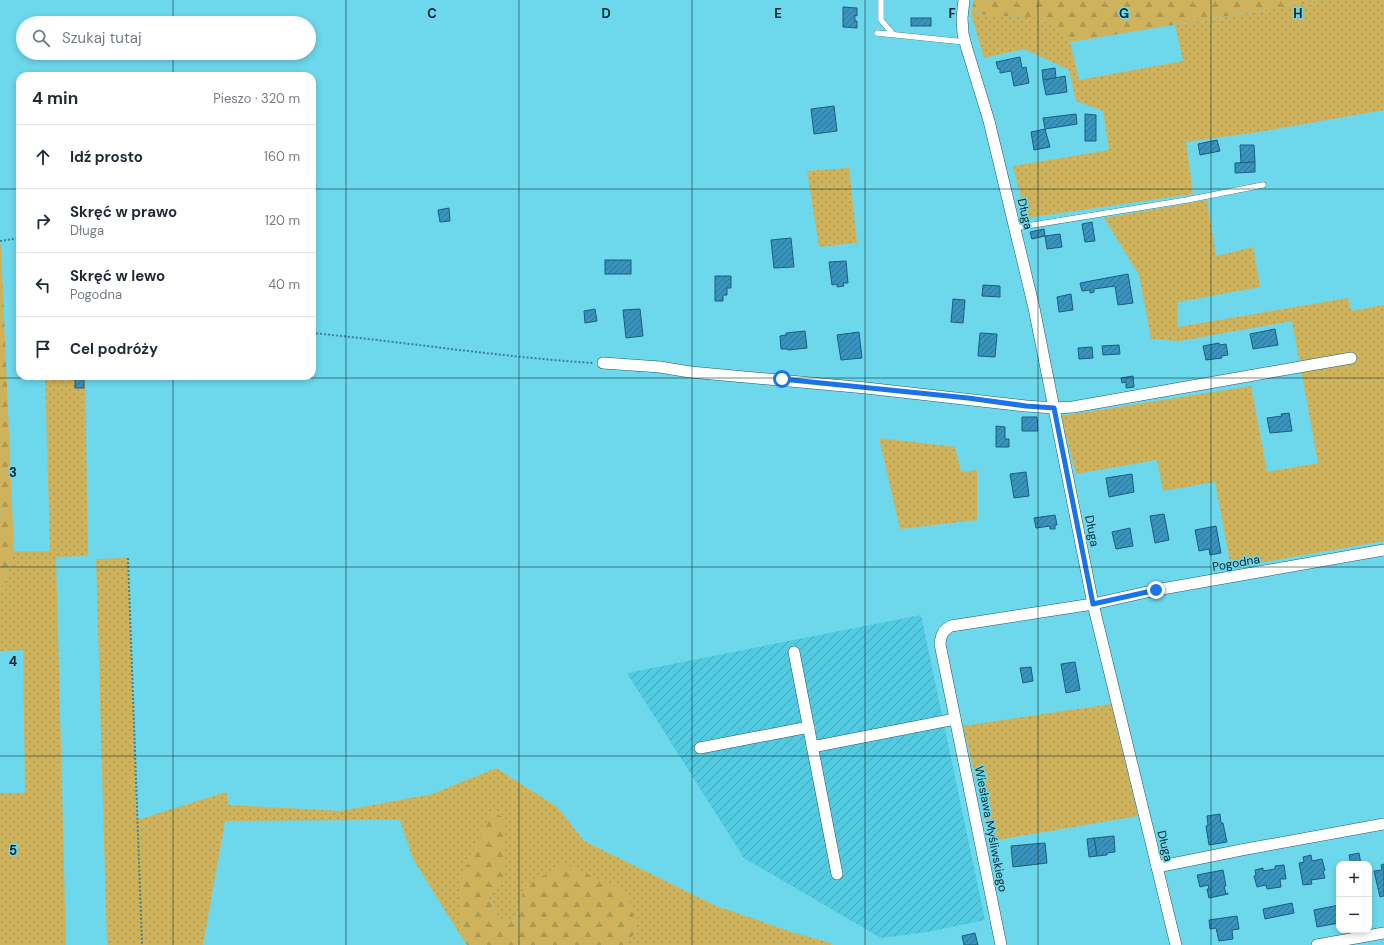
<!DOCTYPE html>
<html lang="pl">
<meta charset="utf-8">
<style>
:root{--surface:#fff;--page:#f2f2f3;--text:#1f2937;--muted:#747a83;--line:#e0e1e3}
body{margin:0;font-family:"DM Sans",sans-serif;background:var(--page);color:var(--text)}
.controls{position:absolute;right:12px;bottom:12px;display:grid;overflow:hidden;border-radius:8px;box-shadow:0 2px 6px #0003}
.controls button{width:36px;height:36px;display:grid;place-items:center;padding:0;border:0;border-bottom:1px solid var(--line);background:var(--surface);color:var(--text);font:20px sans-serif}
.stop{position:absolute;width:12px;height:12px;margin:-9px;border:3px solid #1a73e8;border-radius:50%;background:#fff}
.stop.end{background:#1a73e8;border-color:#fff;box-shadow:0 1px 4px #0008}
.list{margin:0;padding:0;list-style:none}
h2{display:flex;justify-content:space-between;align-items:center;height:52px;margin:0;padding:0 16px;font-size:17px}
h2 small{font-size:13px;font-weight:400;color:var(--muted)}
.list li{display:grid;grid-template-columns:26px 1fr auto;gap:12px;align-items:center;box-sizing:border-box;height:64px;padding:0 16px;border-top:1px solid var(--line)}
.list b{display:block;font-size:15px;white-space:nowrap}
.list p{margin:0;font-size:13px;white-space:nowrap;color:var(--muted)}
.list em{font-size:13px;font-style:normal;color:var(--muted)}
.icon{flex:none;width:22px;height:22px;fill:none;stroke:currentColor;stroke-width:2;stroke-linecap:round;stroke-linejoin:round}
.map{position:relative;flex:none;width:1384px;height:945px;overflow:hidden}
.search{position:absolute;background:var(--surface);box-shadow:0 2px 6px #0003;left:16px;top:16px;width:300px;height:44px;display:flex;align-items:center;gap:10px;box-sizing:border-box;padding:0 14px;border-radius:22px;color:var(--muted);font-size:15px}
.panel{position:absolute;background:var(--surface);box-shadow:0 2px 6px #0003;left:16px;top:72px;width:300px;height:308px;border-radius:12px}
.map>svg:first-child{display:block}
.industrial{fill:url(#industrial-furrows)}
.grass{fill:url(#grass-dots)}
.forest{fill:url(#forest-firs)}
.building{fill:url(#building-hatch);stroke:#1b5f7d}
.lines{fill:none;stroke-linecap:round;stroke-linejoin:round}
.service-casing{stroke:#225c66;stroke-width:6}
.minor-casing{stroke:#225c66;stroke-width:12}
.path{stroke:#3b8391;stroke-width:2;stroke-dasharray:2 2;stroke-linecap:butt}
.service{stroke:#fff;stroke-width:5.5}
.minor{stroke:#fff;stroke-width:11}
.route{stroke:#1a73e8;stroke-width:5}
.grid{fill:none;stroke:#04282e;stroke-width:1;stroke-opacity:0.55}
.labels{text-anchor:middle;dominant-baseline:central;stroke-width:3;stroke-linejoin:round;paint-order:stroke}
.street-label{font-size:12px;fill:#04282e;stroke:#6dd7ec}
.grid-label{font-size:13px;text-anchor:middle;font-weight:bold;fill:#04282e;stroke:#6dd7ec;stroke-width:3;stroke-linejoin:round;paint-order:stroke}
</style>
<div class="map">
<svg width="1384" height="945" viewBox="0 0 1384 945">
<defs>
<pattern id="industrial-furrows" width="10" height="10" patternUnits="userSpaceOnUse"><rect width="10" height="10" fill="#53cae0"/><path d="M-1 1l2-2M0 10L10 0M9 11l2-2" fill="none" stroke="#43a4b6"/></pattern>
<pattern id="grass-dots" width="8" height="8" patternUnits="userSpaceOnUse"><rect width="8" height="8" fill="#ceb35c"/><path d="M2 2h.1M6 6h.1" fill="none" stroke="#af9a50" stroke-width="1.8" stroke-linecap="round"/></pattern>
<pattern id="forest-firs" width="22" height="20" patternUnits="userSpaceOnUse"><rect width="22" height="20" fill="#ceb35c"/><path d="M5 1l3.5 6h-7zM16 11l3.5 6h-7z" fill="#af9a50"/></pattern>
<pattern id="building-hatch" width="6" height="6" patternUnits="userSpaceOnUse"><rect width="6" height="6" fill="#3b92bb"/><path d="M-1 1l2-2M0 6l6-6M5 7l2-2" fill="none" stroke="#2f7798"/></pattern>
</defs>
<rect width="100%" height="100%" fill="#6dd7ec"/>
<!-- industrial -->
<polygon class="industrial" points="921,615 985,920 928,932 881,938 744,858 627,673"/>
<!-- grass -->
<g class="grass">
<polygon points="1326,0 1384,0 1384,110 1259,132 1186,142 1193,194 1026,218 1013,166 1109,150 1103,111 1076,101 1069,70 1024,49 984,58 971,14 1042,18 1070,42 1079,80 1183,61 1175,25"/>
<polygon points="849,168 857,243 819,247 807,171"/>
<polygon points="1207,200 1216,256 1253,247 1260,287 1178,302 1177,327 1348,298 1351,311 1384,305 1384,541 1231,568 1215,482 1163,491 1157,460 1076,474 1061,416 1251,386 1267,472 1318,463 1292,321 1180,341 1151,339 1139,275 1104,218"/>
<polygon points="45,376 85,376 88,556 56,557 66,945 0,945 0,793 25,793 23,650 0,651 0,594 14,551 50,551"/>
<polygon points="879,438 955,447 961,472 977,470 977,520 900,529"/>
<polygon points="128,558 137,820 226,792 229,805 341,811 432,794 496,768 557,807 584,841 716,906 794,933 831,943 831,945 625,945 637,930 524,887 516,921 498,918 488,898 504,876 459,883 459,933 413,859 400,820 225,821 203,945 107,945 96,559"/>
<polygon points="1111,704 1138,816 991,841 963,726"/>
</g>
<!-- forest -->
<g class="forest">
<polygon points="974,0 1326,0 1070,42 1042,18 971,14"/>
<polygon points="0,245 1,245 14,551 0,594"/>
<polygon points="492,812 505,818 504,876 488,898 498,918 516,921 524,887 564,864 627,891 637,930 625,945 467,945 459,933 459,883"/>
</g>
<!-- building -->
<g class="building">
<polygon points="843,7 857,8 857,16 855,15 855,21 857,21 857,28 843,27"/>
<rect x="911" y="18" width="20" height="8"/>
<polygon points="1020,57 1022,68 1026,67 1029,83 1014,86 1011,71 1000,73 1000,69 998,69 996,62"/>
<polygon points="1055,68 1056,78 1043,80 1042,70"/>
<polygon points="1065,76 1067,92 1046,95 1043,80"/>
<polygon points="834,106 837,131 814,134 811,109"/>
<polygon points="1076,114 1077,124 1045,129 1043,118"/>
<polygon points="1085,114 1096,115 1096,141 1085,141"/>
<polygon points="1045,129 1050,147 1034,150 1031,132"/>
<polygon points="1217,140 1220,151 1200,155 1198,144"/>
<polygon points="1240,145 1254,145 1255,162 1241,163"/>
<polygon points="1255,162 1255,172 1235,173 1235,163"/>
<polygon points="449,208 450,221 440,222 438,210"/>
<polygon points="1092,222 1095,241 1085,242 1082,224"/>
<polygon points="1044,229 1045,236 1032,239 1030,232"/>
<polygon points="1060,234 1062,247 1047,249 1045,236"/>
<polygon points="791,238 794,267 774,268 771,240"/>
<rect x="605" y="260" width="26" height="14"/>
<polygon points="846,261 848,283 843,283 844,286 837,287 837,284 832,285 829,262"/>
<polygon points="1128,274 1133,303 1118,305 1115,286 1094,289 1094,292 1090,293 1090,290 1082,291 1080,283"/>
<polygon points="715,276 731,276 731,288 727,288 727,295 723,295 723,301 715,301"/>
<polygon points="983,285 1000,286 1000,297 982,296"/>
<polygon points="1071,294 1073,310 1059,312 1057,297"/>
<polygon points="953,299 965,300 963,323 951,322"/>
<polygon points="595,309 597,321 585,323 584,311"/>
<polygon points="640,309 643,336 626,338 623,310"/>
<polygon points="1275,329 1278,345 1253,349 1250,334"/>
<polygon points="805,331 807,348 788,350 788,349 781,349 780,336 786,335 786,333"/>
<polygon points="859,332 862,358 841,360 837,335"/>
<polygon points="980,333 997,334 995,357 978,356"/>
<polygon points="1219,343 1220,345 1226,344 1228,355 1221,356 1222,358 1206,360 1203,346"/>
<polygon points="1119,345 1120,354 1103,355 1102,346"/>
<polygon points="1092,347 1093,358 1079,359 1078,348"/>
<rect x="75" y="376" width="9" height="12"/>
<polygon points="1133,376 1134,387 1126,388 1126,382 1122,383 1121,378"/>
<polygon points="1289,413 1292,431 1270,433 1267,418 1282,416 1281,414"/>
<polygon points="1022,417 1037,417 1038,431 1022,431"/>
<polygon points="996,426 1005,427 1005,439 1009,439 1009,447 996,447"/>
<polygon points="1026,472 1029,496 1014,498 1010,474"/>
<polygon points="1132,474 1134,492 1109,497 1106,478"/>
<polygon points="1164,514 1169,540 1155,543 1150,516"/>
<polygon points="1055,515 1057,525 1055,525 1055,529 1050,529 1050,526 1036,528 1034,518"/>
<polygon points="1216,526 1221,553 1210,555 1209,549 1199,551 1195,530"/>
<polygon points="1130,528 1133,546 1116,549 1112,532"/>
<polygon points="1075,662 1080,690 1066,693 1061,664"/>
<polygon points="1031,667 1033,681 1023,683 1020,668"/>
<polygon points="1220,814 1221,823 1223,823 1227,842 1209,845 1206,826 1208,825 1207,816"/>
<polygon points="1114,836 1115,852 1107,853 1107,855 1097,856 1094,838"/>
<polygon points="1094,838 1097,856 1089,857 1087,839"/>
<polygon points="1045,843 1047,863 1013,867 1011,846"/>
<polygon points="1359,853 1361,864 1351,864 1349,855"/>
<polygon points="1311,855 1312,861 1322,859 1325,870 1323,871 1325,878 1311,880 1312,884 1303,885 1299,863 1304,862 1303,857"/>
<polygon points="1384,864 1384,896 1380,897 1374,871 1382,870 1381,865"/>
<polygon points="1284,865 1286,879 1280,879 1281,887 1267,889 1266,885 1257,887 1254,876 1256,876 1255,870 1263,868 1263,871 1275,869 1275,866"/>
<polygon points="1223,870 1226,886 1224,886 1226,894 1228,893 1228,894 1209,898 1207,889 1209,889 1208,885 1200,887 1197,875"/>
<polygon points="1292,903 1294,913 1265,919 1263,909"/>
<polygon points="1339,905 1339,923 1317,927 1314,910"/>
<polygon points="1237,916 1239,929 1232,930 1233,939 1219,941 1216,928 1210,929 1209,920"/>
<polygon points="975,933 978,945 964,945 962,936"/>
</g>
<g class="lines">
<defs>
<g id="service">
<polyline points="881,0 881,20 893,34"/>
<polyline points="877,33 965,42"/>
<polyline points="1015,228 1187,200 1263,185"/>
</g>
<g id="minor">
<polyline points="964,0 962,18 963,34 967,49 989,121 1034,308 1093,604 1176,945"/>
<polyline points="603,363 660,367 690,372 866,388 1026,406 1054,408 1073,407 1351,358"/>
<polyline points="794,652 837,874"/>
<polyline points="812,747 955,719"/>
<polyline points="700,748 809,727"/>
<polyline points="1157,867 1241,850 1384,824"/>
<path d="M1001,945l-61,-301c1,-9 3,-14 11,-18l142,-22 63,-14 228,-40"/>
<polyline points="1317,945 1384,933"/>
</g>
</defs>
<!-- service casing -->
<use href="#service" class="service-casing"/>
<!-- minor casing -->
<use href="#minor" class="minor-casing"/>
<!-- path -->
<g class="path">
<polyline points="0,241 20,238"/>
<path d="M312,333c94,9 187,24 281,30"/>
<polyline points="128,558 142,945"/>
</g>
<!-- service -->
<use href="#service" class="service"/>
<!-- minor -->
<use href="#minor" class="minor"/>
</g>
<g class="lines">
<!-- route -->
<polyline class="route" points="782,379 968,398 1026,406 1054,408 1093,604 1156,590"/>
</g>
<!-- grid -->
<path class="grid" d="M173,0v23M346,0v945M519,0v945M692,0v945M865,0v945M1038,0v945M1211,0v945M173,53v23M0,189h20M312,189h1072M173,376v569M0,378h1384M0,567h1384M0,756h1384"/>
<g class="labels">
<!-- street labels -->
<g class="street-label">
<text transform="translate(1025 214) rotate(77)">Długa</text>
<text transform="translate(1092 531) rotate(79)">Długa</text>
<text transform="translate(1236 563) rotate(-10)">Pogodna</text>
<text transform="translate(991 829) rotate(79)">Wiesława Myśliwskiego</text>
<text transform="translate(1165 846) rotate(76)">Długa</text>
</g>
</g>
<g class="grid-label">
<text x="432" y="18">C</text>
<text x="606" y="18">D</text>
<text x="778" y="18">E</text>
<text x="952" y="18">F</text>
<text x="1124" y="18">G</text>
<text x="1298" y="18">H</text>
<text x="13" y="477">3</text>
<text x="13" y="666">4</text>
<text x="13" y="855">5</text>
</g>
</svg>
<div class="controls">
<button>+</button>
<button>−</button>
</div>
<div class="stop" style="left:782px;top:379px"></div>
<div class="stop end" style="left:1156px;top:590px"></div>
<div class="search"><svg class="icon" aria-label="search" viewBox="0 0 24 24"><circle cx="10" cy="10" r="6"/><path d="M15 15l6 6"/></svg>Szukaj tutaj</div>
<section class="panel">
<h2>4 min<small>Pieszo · 320 m</small></h2>
<ul class="list">
<li><svg class="icon" aria-label="ahead" viewBox="0 0 24 24"><path d="M12 20V5M6 11l6-6 6 6"/></svg><div><b>Idź prosto</b></div><em>160 m</em></li>
<li><svg class="icon" aria-label="right" viewBox="0 0 24 24"><path d="M7 20v-9h11M14 6l5 5-5 5"/></svg><div><b>Skręć w prawo</b><p>Długa</p></div><em>120 m</em></li>
<li><svg class="icon" aria-label="left" viewBox="0 0 24 24"><path d="M17 20v-9H6M10 6l-5 5 5 5"/></svg><div><b>Skręć w lewo</b><p>Pogodna</p></div><em>40 m</em></li>
<li><svg class="icon" aria-label="arrive" viewBox="0 0 24 24"><path d="M6 21V4h12l-3 4 3 4H6"/></svg><div><b>Cel podróży</b></div></li>
</ul>
</section>
</div>
